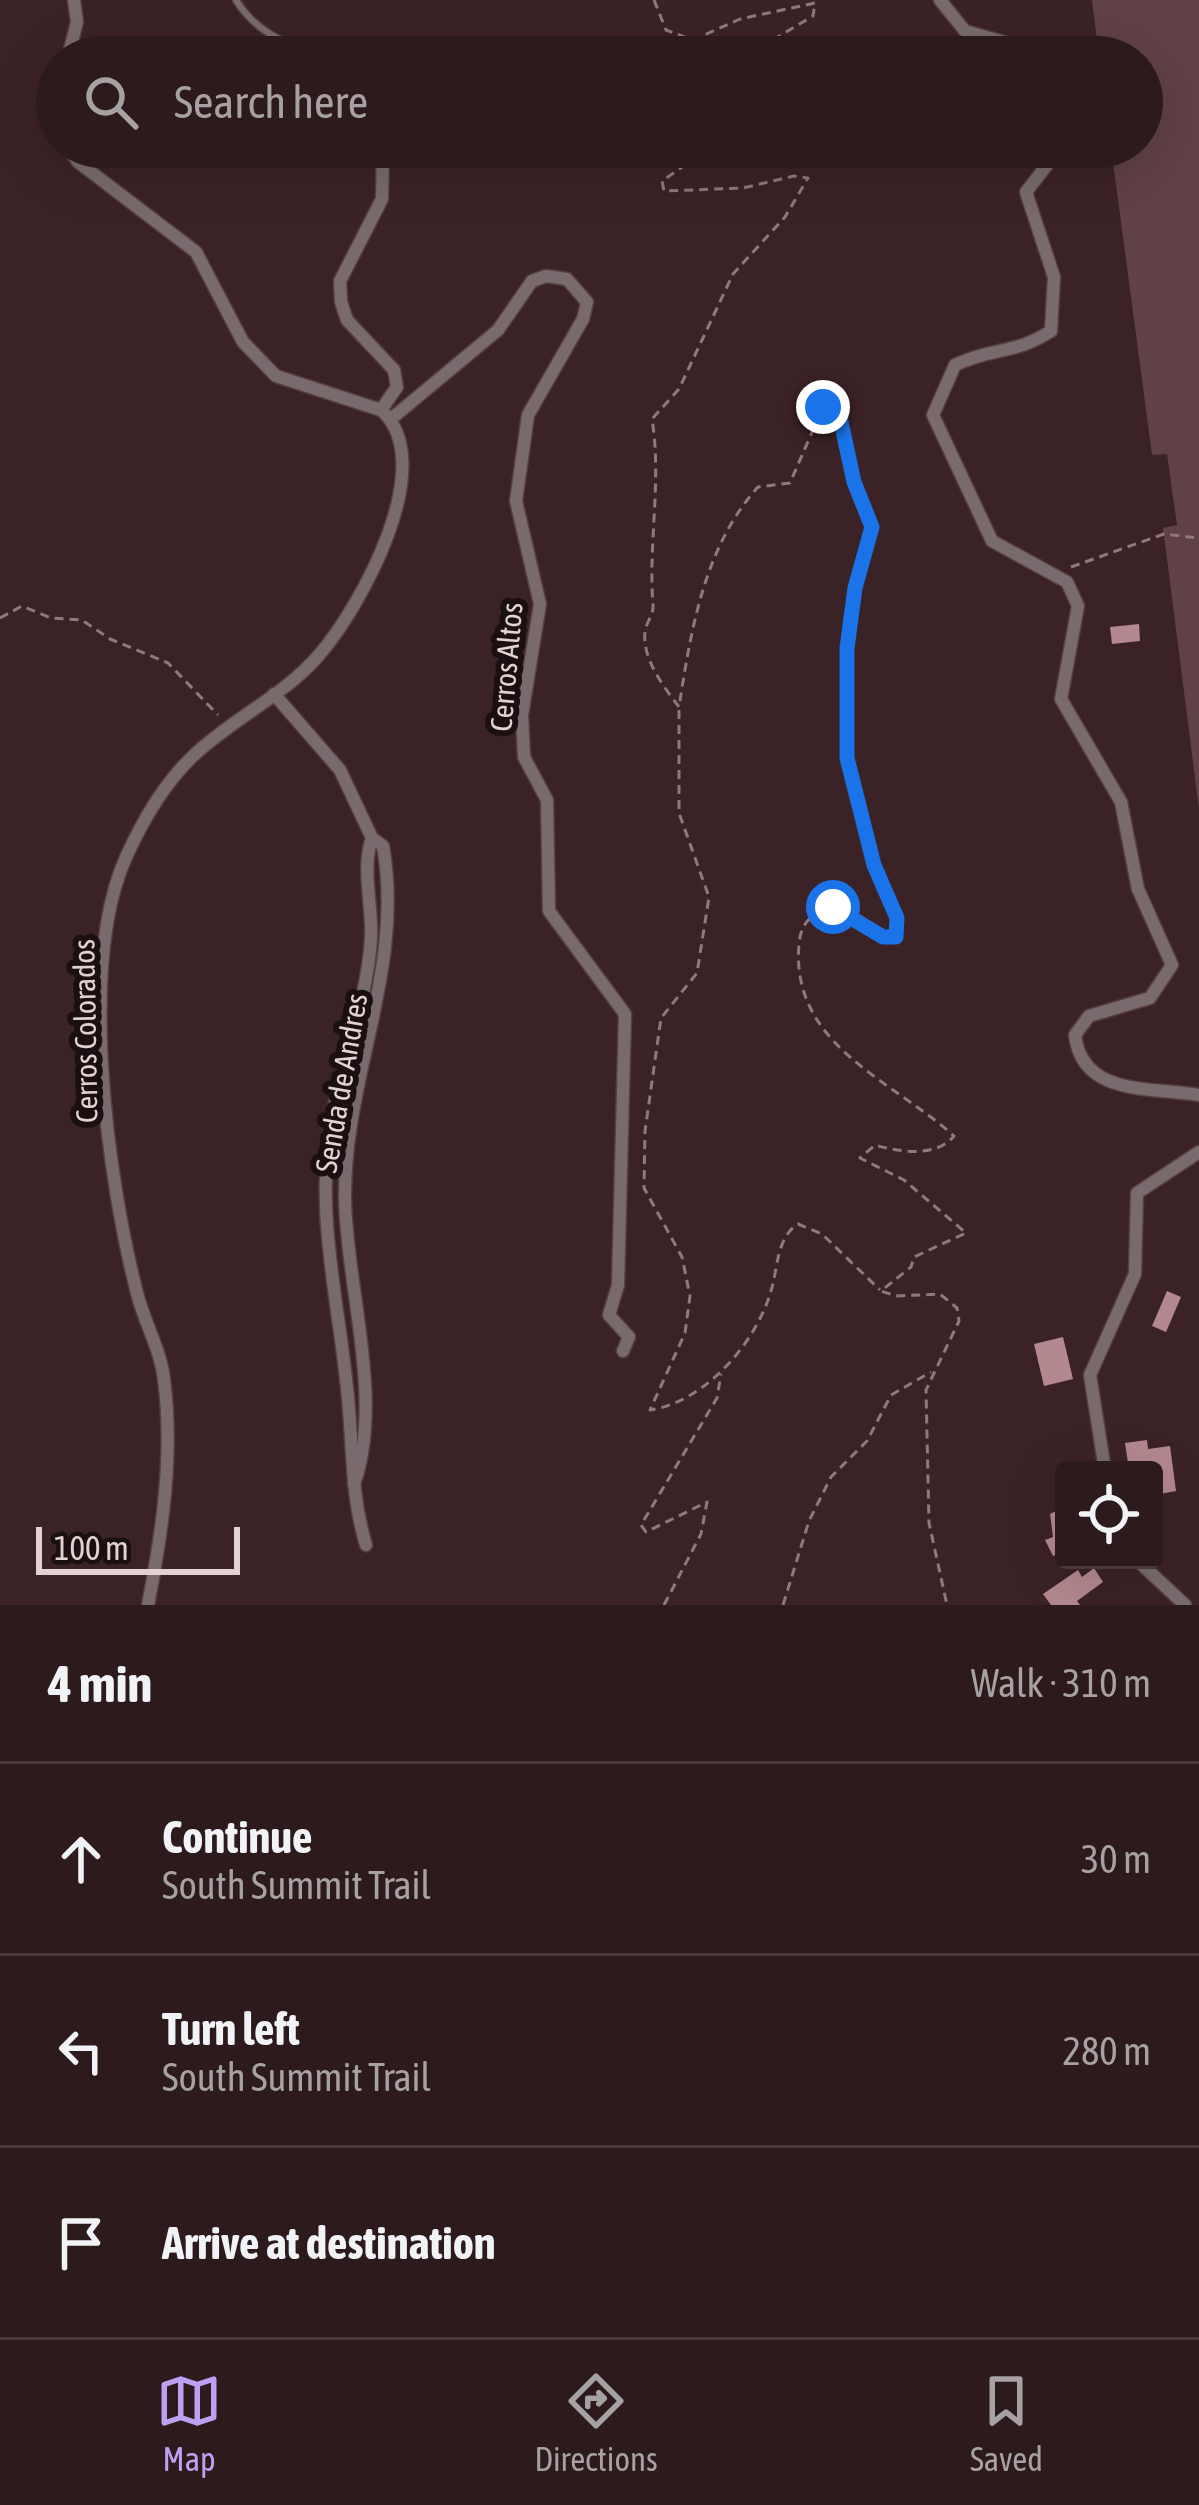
<!DOCTYPE html>
<meta charset="utf-8">
<style>
:root{--surface:#2c1a1c;--page:#382729;--text:#f1f3f6;--muted:#a6a1a3;--line:#48383b;--accent:#bca0f2}
body{margin:0;font-family:"Asap Condensed",sans-serif;background:var(--page);color:var(--text)}
.controls{position:absolute;right:36px;bottom:36px;display:grid;overflow:hidden;border-radius:12px;box-shadow:0 12px 48px #0002}
.controls button{width:108px;height:108px;display:grid;place-items:center;padding:0;border:0;border-bottom:3px solid var(--line);background:var(--surface);color:var(--text);font:60px sans-serif}
.scale{position:absolute;left:36px;bottom:30px;width:204px;box-sizing:border-box;padding-left:12px;border:6px solid #e3d2d4;border-top:0;font-size:33px;line-height:42px;white-space:nowrap;color:#e3d2d4;-webkit-text-stroke:9px #1a0f11;paint-order:stroke}
.stop{position:absolute;width:36px;height:36px;margin:-27px;border:9px solid #1a73e8;border-radius:50%;background:#fff}
.stop.end{background:#1a73e8;border-color:#fff;box-shadow:0 3px 12px #0008}
.list{margin:0;padding:0;list-style:none}
h2{display:flex;justify-content:space-between;align-items:center;height:156px;margin:0;padding:0 48px;font-size:51px}
h2 small{font-size:39px;font-weight:400;color:var(--muted)}
.list li{display:grid;grid-template-columns:78px 1fr auto;gap:36px;align-items:center;box-sizing:border-box;height:192px;padding:0 48px;border-top:3px solid var(--line)}
.list b{display:block;font-size:45px;white-space:nowrap}
.list p{margin:0;font-size:39px;white-space:nowrap;color:var(--muted)}
.list em{font-size:39px;font-style:normal;color:var(--muted)}
.icon{flex:none;width:66px;height:66px;fill:none;stroke:currentColor;stroke-width:2;stroke-linecap:round;stroke-linejoin:round}
.map{position:relative;flex:none;width:1199px;height:1605px;overflow:hidden}
.search{position:absolute;background:var(--surface);box-shadow:0 12px 48px #0002;left:36px;right:36px;top:36px;height:132px;display:flex;align-items:center;gap:30px;box-sizing:border-box;padding:0 42px;border-radius:66px;color:var(--muted);font-size:45px}
.sheet{height:732px;background:var(--surface)}
nav{display:flex;justify-content:space-around;align-items:center;box-sizing:border-box;height:168px;border-top:3px solid var(--line);background:var(--surface);font-size:33px;color:var(--muted)}
nav a{display:grid;justify-items:center;gap:6px}
nav .on{color:var(--accent)}
.map>svg:first-child{display:block}
.green{fill:#604145}
.building{fill:#b3888e}
.lines{fill:none;stroke-linecap:round;stroke-linejoin:round}
.service-casing{stroke:#563e42;stroke-width:9}
.minor-casing{stroke:#563e42;stroke-width:15}
.path{stroke:#8e797c;stroke-width:3;stroke-dasharray:9 6;stroke-linecap:butt}
.service{stroke:#796b6d;stroke-width:6}
.minor{stroke:#796b6d;stroke-width:12}
.route{stroke:#1a73e8;stroke-width:15}
.labels{text-anchor:middle;dominant-baseline:central;stroke-width:12;stroke-linejoin:round;paint-order:stroke}
.street-label{font-size:30px;fill:#e3d2d4;stroke:#1a0f11}
</style>
<div class="map">
<svg width="1199" height="1605" viewBox="0 0 1199 1605">
<rect width="100%" height="100%" fill="#3b2226"/>
<!-- green -->
<polygon class="green" points="1092,0 1199,0 1199,809 1163,528 1177,525 1167,454 1152,455 1111,147 1142,147 1142,57 1099,57"/>
<!-- building -->
<g class="building">
<polygon points="1139,624 1140,641 1112,644 1110,627"/>
<polygon points="1167,1291 1181,1297 1166,1332 1152,1326"/>
<polygon points="1063,1337 1073,1379 1044,1386 1034,1344"/>
<polygon points="1147,1440 1148,1449 1170,1446 1176,1491 1160,1494 1159,1486 1154,1487 1154,1470 1138,1470 1137,1462 1128,1463 1125,1443"/>
<polygon points="1064,1507 1064,1560 1061,1553 1053,1556 1045,1540 1053,1537 1050,1514"/>
<polygon points="1094,1568 1103,1582 1077,1601 1080,1605 1051,1605 1043,1594 1078,1570 1082,1577"/>
</g>
<g class="lines">
<defs>
<path id="service" d="M236,0c20,33 50,43 84,57"/>
<g id="minor">
<polyline points="940,0 965,31 1057,57"/>
<polyline points="68,57 77,22 74,0"/>
<polyline points="57,101 57,103"/>
<path d="M68,147l10,15 118,90 47,90 33,34 105,34c60,53 -21,198 -62,245 -35,41 -89,65 -127,102 -28,27 -49,63 -65,98 -50,107 -19,325 10,438 7,29 24,57 27,87 10,74 -2,153 -16,225"/>
<path d="M1061,147l-35,45 28,85 -3,54c-37,24 -59,16 -96,34l-22,50 59,126 75,41 11,24 -17,93 60,103 17,87 34,76 -22,33 -61,18 -14,19c7,61 74,52 124,60"/>
<polyline points="381,410 397,387 394,370 347,320 341,302 340,281 382,199 383,147"/>
<polyline points="391,419 498,330 532,281 546,276 567,279 587,302 583,319 528,415 516,501 540,604 522,715 524,757 547,800 549,911 625,1014 618,1285 609,1315 629,1337 623,1351"/>
<path d="M274,694l66,76 32,68 11,8c22,124 -40,232 -38,355 2,88 39,200 9,283"/>
<polyline points="1105,1470 1090,1375 1135,1274 1137,1193 1199,1152"/>
<path d="M366,1545c-14,-46 -13,-87 -17,-135 -7,-97 -36,-194 -17,-292 11,-61 35,-117 39,-179 2,-32 -10,-70 1,-101"/>
<polyline points="1137,1560 1185,1605"/>
</g>
</defs>
<!-- service casing -->
<use href="#service" class="service-casing"/>
<!-- minor casing -->
<use href="#minor" class="minor-casing"/>
<!-- path -->
<g class="path">
<polyline points="654,0 666,30 693,40 740,19 815,3 813,16 766,44 763,57"/>
<path d="M711,147l-49,34 2,10 79,-3 51,-12 14,2 -23,39 -52,57 -54,115 -27,30c10,62 -4,125 1,186 1,10 -7,17 -8,27 -3,27 19,55 34,75 12,-77 25,-160 79,-220l32,-4 33,-76 12,-13 19,88 18,45 -17,61 -8,60v110l27,107 23,53 -1,18 -13,1 -50,-30c-21,6 -32,15 -34,37 -9,101 93,136 155,192 -18,22 -55,16 -79,9l-15,13 44,22 62,53 -52,24 -3,10 -30,24 15,5 44,-2 17,14 2,13 -33,69 3,133 18,82"/>
<polyline points="1071,567 1164,534 1199,538"/>
<polyline points="0,618 22,606 51,618 82,620 110,639 168,663 218,715"/>
<path d="M679,710v103l30,84 -12,76 -36,45 -16,113 -1,57 38,69 8,39 -5,37 -35,77c55,-8 106,-67 121,-119 7,-22 5,-53 27,-67l24,10 58,56"/>
<polyline points="664,1605 701,1534 707,1502 646,1532 641,1525 717,1398 721,1374"/>
<polyline points="783,1605 809,1521 831,1477 867,1441 891,1395 931,1372"/>
</g>
<!-- service -->
<use href="#service" class="service"/>
<!-- minor -->
<use href="#minor" class="minor"/>
</g>
<g class="lines">
<!-- route -->
<polyline class="route" points="823,407 835,394 854,482 872,527 855,588 847,648 847,758 874,865 897,918 896,937 883,937 833,907"/>
</g>
<g class="labels">
<!-- street labels -->
<g class="street-label">
<text transform="translate(506 667) rotate(-85)">Cerros Altos</text>
<text transform="translate(85 1031) rotate(-91)">Cerros Colorados</text>
<text transform="translate(341 1083) rotate(-80)">Senda de Andres</text>
</g>
</g>
</svg>
<div class="controls">
<button><svg class="icon" aria-label="locate" viewBox="0 0 24 24"><circle cx="12" cy="12" r="6"/><path d="M12 2v4M12 18v4M2 12h4M18 12h4"/></svg></button>
</div>
<div class="scale">100 m</div>
<div class="stop" style="left:833px;top:907px"></div>
<div class="stop end" style="left:823px;top:407px"></div>
<div class="search"><svg class="icon" aria-label="search" viewBox="0 0 24 24"><circle cx="10" cy="10" r="6"/><path d="M15 15l6 6"/></svg>Search here</div>
</div>
<section class="sheet">
<h2>4 min<small>Walk · 310 m</small></h2>
<ul class="list">
<li><svg class="icon" aria-label="ahead" viewBox="0 0 24 24"><path d="M12 20V5M6 11l6-6 6 6"/></svg><div><b>Continue</b><p>South Summit Trail</p></div><em>30 m</em></li>
<li><svg class="icon" aria-label="left" viewBox="0 0 24 24"><path d="M17 20v-9H6M10 6l-5 5 5 5"/></svg><div><b>Turn left</b><p>South Summit Trail</p></div><em>280 m</em></li>
<li><svg class="icon" aria-label="arrive" viewBox="0 0 24 24"><path d="M6 21V4h12l-3 4 3 4H6"/></svg><div><b>Arrive at destination</b></div></li>
</ul>
</section>
<nav>
<a class="on"><svg class="icon" aria-label="map" viewBox="0 0 24 24"><path d="M3 6l6-2 6 2 6-2v14l-6 2-6-2-6 2zM9 4v14M15 6v14"/></svg>Map</a>
<a><svg class="icon" aria-label="directions" viewBox="0 0 24 24"><path d="M12 3l9 9-9 9-9-9zM9 14v-3h6M13 9l2 2-2 2"/></svg>Directions</a>
<a><svg class="icon" aria-label="saved" viewBox="0 0 24 24"><path d="M7 4h10v16l-5-4-5 4z"/></svg>Saved</a>
</nav>
